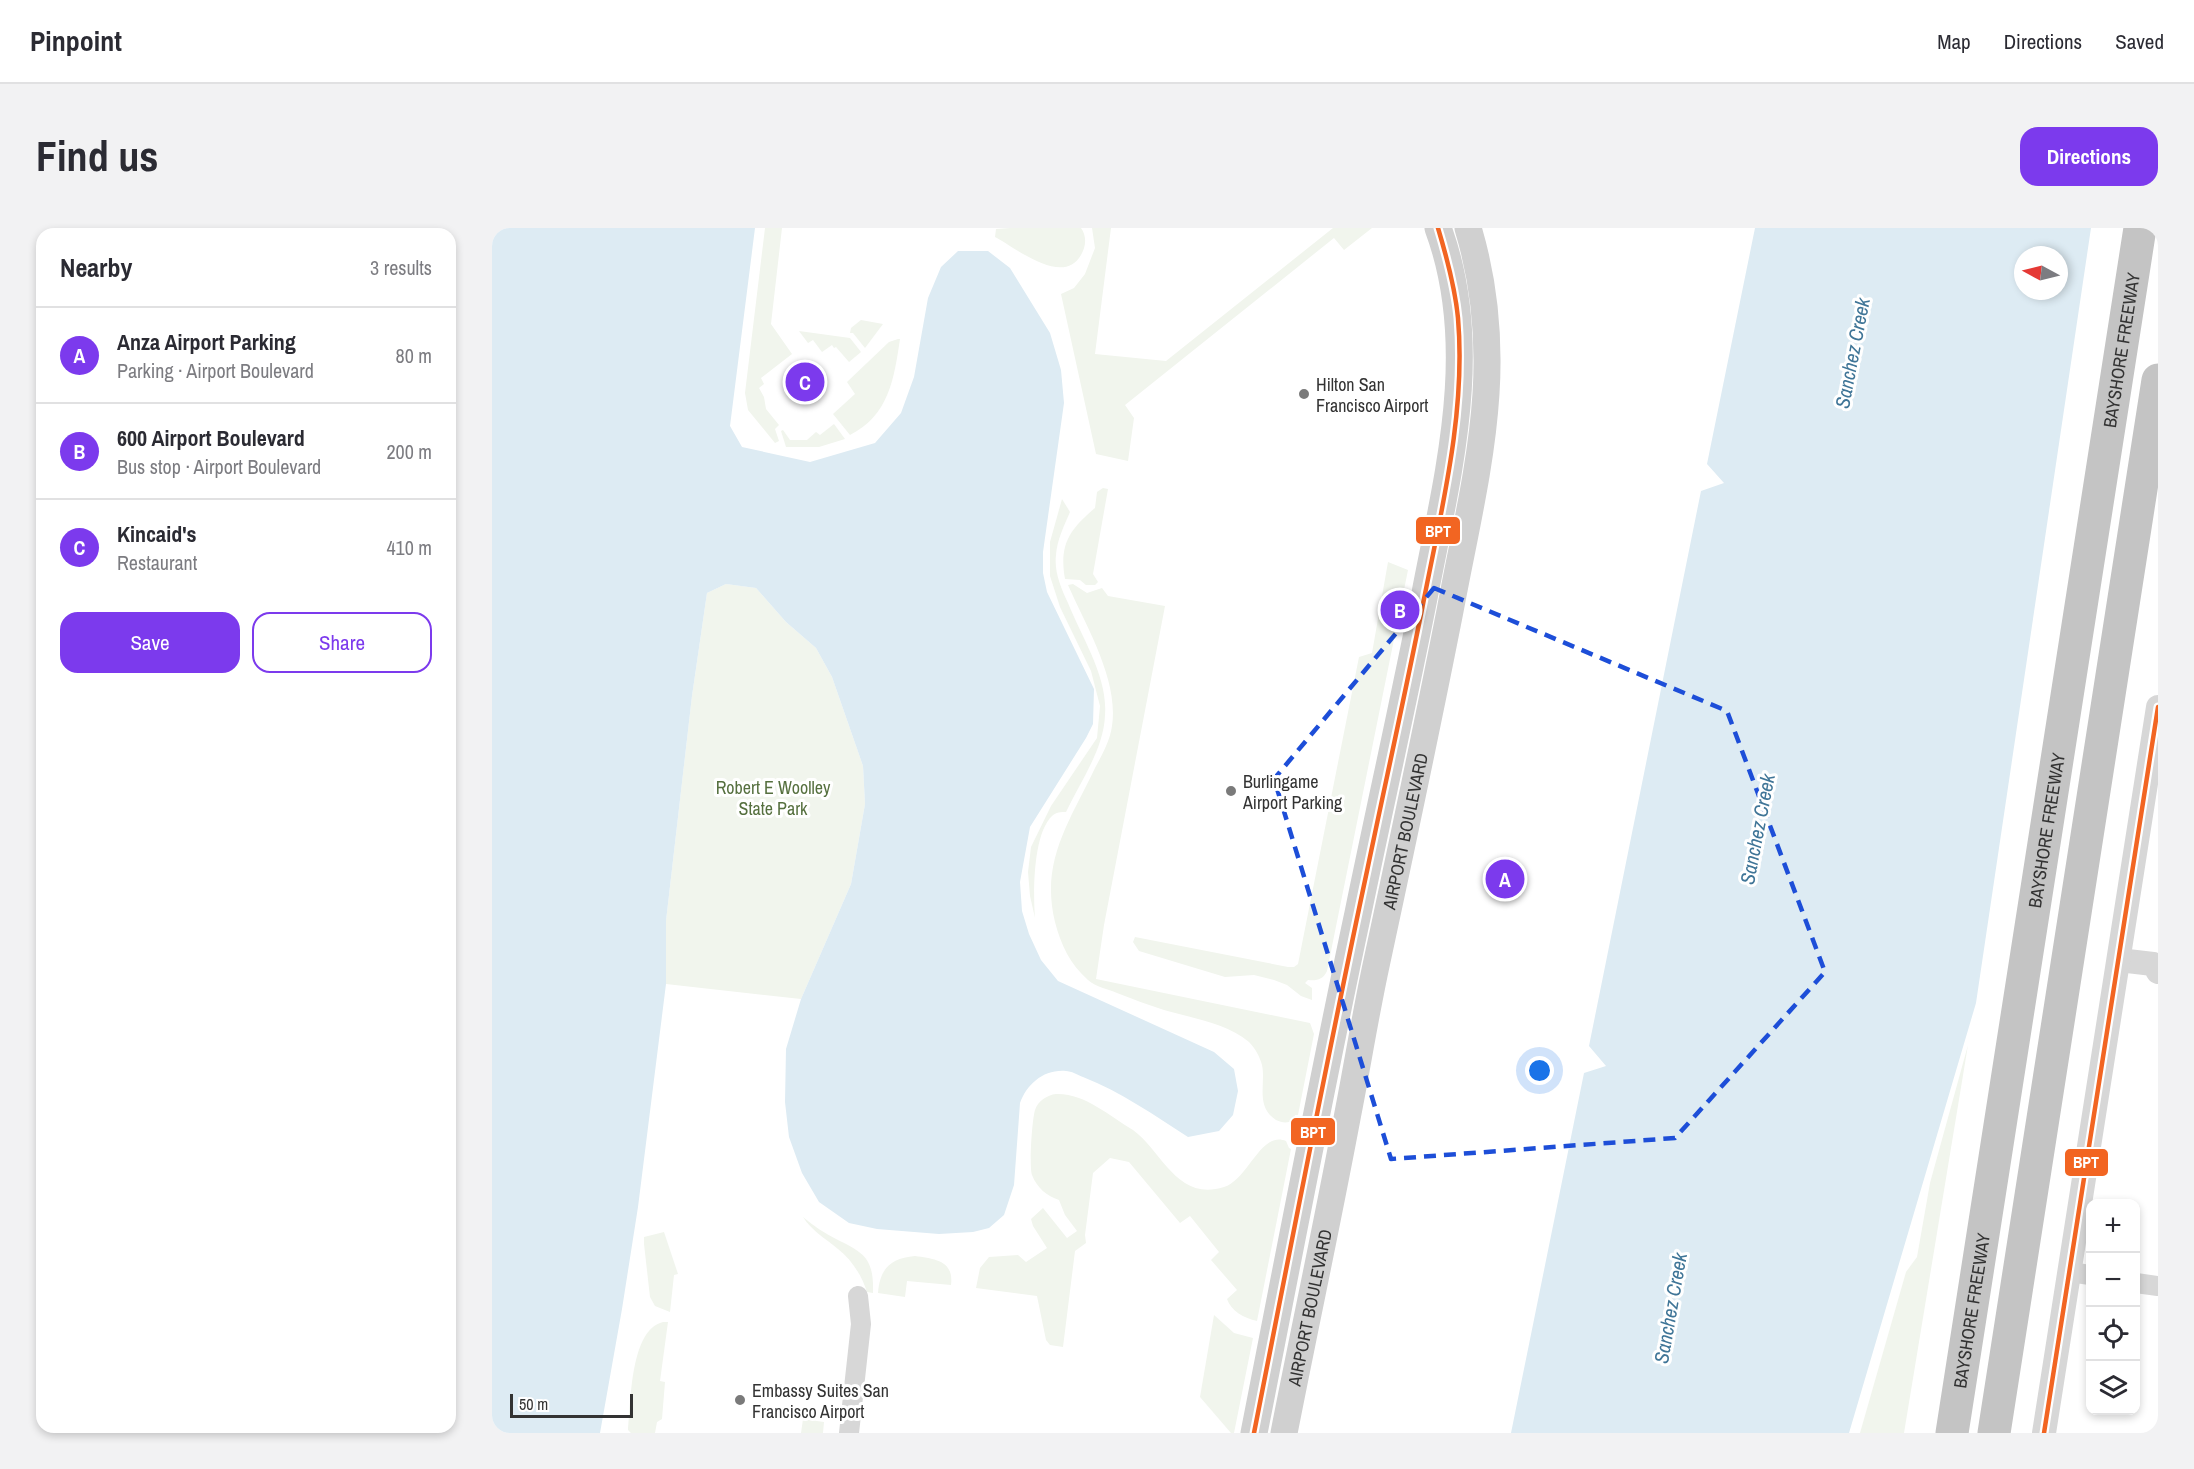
<!DOCTYPE html>
<meta charset="utf-8">
<style>
:root{--surface:#fff;--page:#f2f2f3;--text:#2b2b33;--muted:#7c7c81;--line:#e1e1e2;--accent:#7c3aed}
body{margin:0;font-family:"Archivo Narrow",sans-serif;background:var(--page);color:var(--text)}
.controls{position:absolute;right:18px;bottom:18px;display:grid;overflow:hidden;border-radius:12px;box-shadow:0 3px 9px #0003}
.controls button{width:54px;height:54px;display:grid;place-items:center;padding:0;border:0;border-bottom:2px solid var(--line);background:var(--surface);color:var(--text);font:30px sans-serif}
.compass{position:absolute;left:1522px;top:18px;width:54px;height:54px;border-radius:50%;background:var(--surface);box-shadow:0 3px 9px #0003;rotate:277deg}
.scale{position:absolute;left:18px;bottom:15px;width:123px;box-sizing:border-box;padding-left:6px;border:3px solid #333;border-top:0;font-size:16px;line-height:21px;white-space:nowrap;color:#333;-webkit-text-stroke:4px #fff;paint-order:stroke}
.you{position:absolute;left:1048px;top:843px;width:21px;height:21px;margin:-15px;border:4px solid #fff;border-radius:50%;background:#1a73e8;box-shadow:0 0 0 9px #1a73e833}
.badge{display:grid;place-items:center;width:39px;height:39px;border-radius:50%;background:var(--accent);color:#fff;font-size:20px;font-weight:700}
.pin{position:absolute;translate:-50% -50%;border:3px solid #fff;box-shadow:0 2px 6px #0006}
.list{margin:0;padding:0;list-style:none}
h2{display:flex;justify-content:space-between;align-items:center;height:78px;margin:0;padding:0 24px;font-size:26px}
h2 small{font-size:20px;font-weight:400;color:var(--muted)}
.list li{display:grid;grid-template-columns:39px 1fr auto;gap:18px;align-items:center;box-sizing:border-box;height:96px;padding:0 24px;border-top:2px solid var(--line)}
.list b{display:block;font-size:22px;white-space:nowrap}
.list p{margin:0;font-size:20px;white-space:nowrap;color:var(--muted)}
.list em{font-size:20px;font-style:normal;color:var(--muted)}
.actions{display:flex;gap:12px;padding:18px 24px}
.actions a{flex:1;padding:14px 0;border:2px solid var(--accent);border-radius:18px;text-align:center;font-size:21px;color:var(--accent)}
.actions .main{background:var(--accent);color:#fff}
.icon{flex:none;width:33px;height:33px;fill:none;stroke:currentColor;stroke-width:2;stroke-linecap:round;stroke-linejoin:round}
.map{position:relative;flex:none;width:1666px;height:1205px;overflow:hidden;border-radius:18px}
header{display:flex;align-items:center;gap:36px;box-sizing:border-box;height:84px;padding:0 30px;background:var(--surface);border-bottom:2px solid var(--line)}
header strong{font-size:28px}
nav{display:flex;gap:33px;margin-inline-start:auto;font-size:21px}
.intro{display:flex;align-items:center;justify-content:space-between;box-sizing:border-box;height:144px;padding:0 36px}
h1{margin:0;font-size:42px}
.button{padding:15px 27px;border-radius:18px;background:var(--accent);color:#fff;font-size:21px;font-weight:700}
main{display:flex;gap:36px;padding:0 36px}
aside{flex:1;background:var(--surface);border-radius:18px;box-shadow:0 3px 9px #0003}
.map>svg:first-child{display:block}
.green{fill:#f1f5ed}
.water{fill:#ddebf3;fill-rule:evenodd}
.lines{fill:none;stroke-linecap:round;stroke-linejoin:round}
.minor{stroke:#d7d7d7;stroke-width:20}
.tertiary{stroke:#d7d7d7;stroke-width:24}
.secondary{stroke:#d0d0d0;stroke-width:27}
.motorway{stroke:#c4c4c4;stroke-width:33}
.bus-1-casing{stroke:#fff;stroke-width:9}
.bus-1{stroke:#f26522;stroke-width:4.5}
.marked{fill:none;stroke:#1d4ed8;stroke-width:4.5;stroke-dasharray:12 8;stroke-linejoin:round}
.poi-dot{fill:#7a7a7a;stroke:#fff;stroke-width:2}
.labels{text-anchor:middle;dominant-baseline:central;stroke-width:6;stroke-linejoin:round;paint-order:stroke}
.street-label{font-size:18px;fill:#333;stroke:#fff}
.poi-label{font-size:18px;fill:#333;stroke:#fff;text-anchor:start}
.park-label{font-size:18px;fill:#56703f;stroke:#fff}
.water-label{font-size:20px;font-style:italic;fill:#3f7597;stroke:#fff}
.line-badge{stroke:#fff;stroke-width:2}
.badge-label{font-size:16px;text-anchor:middle;font-weight:bold;fill:#fff}
</style>
<header>
<strong>Pinpoint</strong>
<nav><a>Map</a><a>Directions</a><a>Saved</a></nav>
</header>
<div class="intro"><h1>Find us</h1><a class="button">Directions</a></div>
<main>
<aside>
<h2>Nearby<small>3 results</small></h2>
<ul class="list">
<li><span class="badge">A</span><div><b>Anza Airport Parking</b><p>Parking · Airport Boulevard</p></div><em>80 m</em></li>
<li><span class="badge">B</span><div><b>600 Airport Boulevard</b><p>Bus stop · Airport Boulevard</p></div><em>200 m</em></li>
<li><span class="badge">C</span><div><b>Kincaid's</b><p>Restaurant</p></div><em>410 m</em></li>
</ul>
<div class="actions"><a class="main">Save</a><a>Share</a></div>
</aside>
<div class="map">
<svg width="1666" height="1205" viewBox="0 0 1666 1205">
<rect width="100%" height="100%" fill="#fff"/>
<!-- green -->
<g class="green">
<polygon points="273,0 290,0 279,96 300,126 269,150 272,156 267,160 272,169 274,181 287,197 283,201 287,213 283,215 256,182 253,165"/>
<path d="M518,0h71c6,8 5,19 0,27 -18,32 -65,-7 -86,-18l1,-8z"/>
<polygon points="600,0 619,0 603,126 674,133 841,0 880,0 852,22 842,10 633,177 642,190 636,233 604,226 569,66 582,60 593,46 603,20"/>
<polygon points="369,92 391,96 373,120 361,105 358,105 359,100"/>
<polygon points="307,103 358,110 369,124 357,134 344,119 342,120 340,117 330,124 321,112 316,115"/>
<path d="M406,111h2c-6,40 -11,76 -50,96l-17,-21 22,-20 -8,-12 42,-40z"/>
<polygon points="342,196 353,211 327,219 294,219 289,203 291,202 298,212 315,212 324,204 328,207"/>
<path d="M611,260l5,1 -15,85 5,8 -3,3h-9l-6,-5 -15,-1c-6,-34 4,-49 30,-71l2,-16z"/>
<path d="M570,271l8,13c-6,14 -13,28 -14,43 -2,17 5,33 12,48 14,35 40,74 37,112 -1,34 -25,67 -39,97 -5,0 -10,0 -14,4 -19,18 -19,77 -17,102l-5,-22 -2,-24 3,-25 20,-41 46,-68 3,-32 -9,-35 -31,-64 -10,-31v-34z"/>
<path d="M896,334l20,8 -81,401c-4,9 -11,10 -19,9l-3,3 7,5v12l-11,-4 -14,-11 -13,-5 -20,-5 -29,2 -86,-26 -6,-9 2,-5 153,30h6l4,-3 61,-307 13,-4z"/>
<polygon points="234,356 264,360 294,394 324,420 340,449 371,538 373,576 359,656 309,771 174,756 174,693 200,468 215,365"/>
<path d="M581,356l14,9 15,-5 6,8 57,10 -61,319 -8,54 214,44 4,11 -16,81h-3l-2,6c-6,2 -11,2 -17,-1 -21,-14 -10,-36 -14,-55 -2,-8 -7,-17 -13,-23 -23,-19 -57,-24 -85,-32 -16,-5 -31,-11 -47,-17 -9,-4 -21,-6 -29,-13 -18,-16 -27,-35 -33,-58 -15,-61 15,-101 40,-154 7,-13 15,-27 17,-42 7,-46 -26,-100 -44,-141z"/>
<polygon points="1476,817 1412,1205 1368,1205 1414,1044 1425,1029 1438,955"/>
<path d="M564,866c29,-1 53,22 77,36 29,21 44,72 91,57 24,-7 37,-57 62,-46l3,7 2,1 -34,172c-13,-3 -26,-10 -30,-22l10,-9 -26,-30 8,-8 -29,-36 -10,7 -51,-61 -19,-4 -17,15 -8,62 1,8 -11,8 -12,96 -13,-2 -4,-5 -9,-44 -61,-8 4,-20 9,-11 29,-2 8,7 21,-14 -14,-22 -2,-7 12,-11 24,30 10,-7 -12,-16 -6,-15c-12,-4 -22,-12 -27,-25 -3,-9 0,-55 3,-65 3,-9 12,-15 21,-16z"/>
<path d="M311,989c11,9 21,16 33,22 29,14 38,20 37,54l-6,-1c-5,-16 -15,-32 -29,-43 -12,-10 -27,-19 -35,-32z"/>
<polygon points="172,1004 186,1046 182,1047 178,1084 163,1078 158,1069 152,1016 152,1009"/>
<path d="M423,1028c21,3 39,5 36,29l-44,-4 -2,16 -27,-4c2,-25 13,-35 37,-37z"/>
<polygon points="722,1087 742,1105 761,1110 742,1205 739,1205 708,1169"/>
<path d="M171,1094h5l-8,59 5,1 -3,37 -5,3 -2,11h-24l-3,-3c3,-28 2,-100 35,-108z"/>
<polygon points="311,1191 332,1194 331,1205 309,1205"/>
</g>
<!-- water -->
<g class="water">
<path d="M0,0h263l-25,198 12,21 68,15 65,-19 26,-30 13,-36 14,-79 13,-31 17,-16h30l22,17 40,65 11,37 3,33 -21,149v21l4,19 47,97 -1,35 -7,14 -56,89 -10,55 2,29 7,23 12,26 17,21 156,71 20,17 4,22 -5,24 -14,16 -31,6c-34,-22 -67,-45 -105,-60 -5,-2 -12,-6 -17,-6 -22,-2 -39,13 -46,32l-6,82 -10,30 -15,13 -16,4 -34,2 -62,-5 -28,-6 -30,-21 -17,-29 -13,-36 -4,-35 1,-53 15,-50 50,-115 14,-80 -2,-38 -31,-89 -16,-29 -30,-26 -30,-34 -30,-4 -19,9 -15,103 -26,225v63l-28,223 -16,102 -22,124h-108z"/>
<path d="M1263,0h336l-115,775 -127,430h-338l73,-360 22,-7 -17,-20 112,-555 23,-8 -17,-19zM1531,27h36v36h-36z"/>
</g>
<g class="lines">
<!-- minor -->
<g class="minor">
<polyline points="1578,1044 1598,1047"/>
<polyline points="1644,1055 1666,1058"/>
<polyline points="357,1205 369,1096 366,1068"/>
</g>
<!-- tertiary -->
<g class="tertiary">
<polyline points="1627,732 1661,736 1666,744"/>
<polyline points="1552,1205 1666,479"/>
</g>
<!-- secondary -->
<g class="secondary">
<path d="M762,1205c34,-173 67,-347 104,-520 22,-107 46,-213 67,-320 23,-120 57,-246 13,-365"/>
<path id="s1" d="M792,1205c21,-107 44,-213 64,-320 10,-51 18,-102 29,-152 25,-116 50,-233 73,-350 25,-134 59,-247 18,-383"/>
</g>
<!-- motorway -->
<g class="motorway">
<path id="s2" d="M1460,1205l188,-1205"/>
<polyline points="1502,1205 1666,152"/>
</g>
<defs>
<g id="bus-1">
<path d="M762,1205c37,-188 73,-375 113,-562 19,-91 39,-181 57,-272 18,-92 42,-187 34,-281 -3,-31 -11,-60 -20,-90"/>
<polyline points="1552,1205 1666,479"/>
</g>
</defs>
<!-- bus-1 casing -->
<use href="#bus-1" class="bus-1-casing"/>
<!-- bus-1 -->
<use href="#bus-1" class="bus-1"/>
</g>
<!-- marked area -->
<path class="marked" d="M942,360l293,123 98,261 -150,166 -284,21 -117,-380z"/>
<!-- markers -->
<g class="poi-dot">
<circle cx="812" cy="166" r="6"/>
<circle cx="739" cy="563" r="6"/>
<circle cx="248" cy="1172" r="6"/>
</g>
<g class="labels">
<!-- street labels -->
<g class="street-label">
<text stroke="none"><textPath href="#s2" startOffset="1096">BAYSHORE FREEWAY</textPath></text>
<text stroke="none"><textPath href="#s1" startOffset="614">AIRPORT BOULEVARD</textPath></text>
<text stroke="none"><textPath href="#s2" startOffset="610">BAYSHORE FREEWAY</textPath></text>
<text stroke="none"><textPath href="#s1" startOffset="128">AIRPORT BOULEVARD</textPath></text>
<text stroke="none"><textPath href="#s2" startOffset="124">BAYSHORE FREEWAY</textPath></text>
</g>
<!-- poi labels -->
<g class="poi-label">
<text x="824" y="156">Hilton San<tspan x="824" dy="21">Francisco Airport</tspan></text>
<text x="751" y="553">Burlingame<tspan x="751" dy="21">Airport Parking</tspan></text>
<text x="260" y="1162">Embassy Suites San<tspan x="260" dy="21">Francisco Airport</tspan></text>
</g>
<!-- park labels -->
<g class="park-label">
<text x="281" y="559">Robert E Woolley<tspan x="281" dy="21">State Park</tspan></text>
</g>
<!-- water labels -->
<g class="water-label">
<text transform="translate(1360 125) rotate(-79)">Sanchez Creek</text>
<text transform="translate(1265 601) rotate(-79)">Sanchez Creek</text>
<text transform="translate(1178 1080) rotate(-80)">Sanchez Creek</text>
</g>
</g>
<g class="line-badge">
<rect x="923" y="288" width="46" height="29" rx="6" fill="#f26522"/>
<rect x="798" y="889" width="46" height="29" rx="6" fill="#f26522"/>
<rect x="1572" y="920" width="45" height="29" rx="6" fill="#f26522"/>
</g>
<g class="badge-label">
<text x="946" y="309">BPT</text>
<text x="821" y="910">BPT</text>
<text x="1594" y="940">BPT</text>
</g>
</svg>
<div class="controls">
<button>+</button>
<button>−</button>
<button><svg class="icon" aria-label="locate" viewBox="0 0 24 24"><circle cx="12" cy="12" r="6"/><path d="M12 2v4M12 18v4M2 12h4M18 12h4"/></svg></button>
<button><svg class="icon" aria-label="layers" viewBox="0 0 24 24"><path d="M12 4l9 5-9 5-9-5zM3 14l9 5 9-5"/></svg></button>
</div>
<svg class="compass" viewBox="-18 -18 36 36"><path d="M0-13l5 13h-10z" fill="#e53935"/><path d="M0 13l5-13h-10z" fill="#7c7c81"/></svg>
<div class="scale">50 m</div>
<div class="you"></div>
<div class="pin badge" style="left:1013px;top:651px">A</div>
<div class="pin badge" style="left:908px;top:382px">B</div>
<div class="pin badge" style="left:313px;top:154px">C</div>
</div>
</main>
